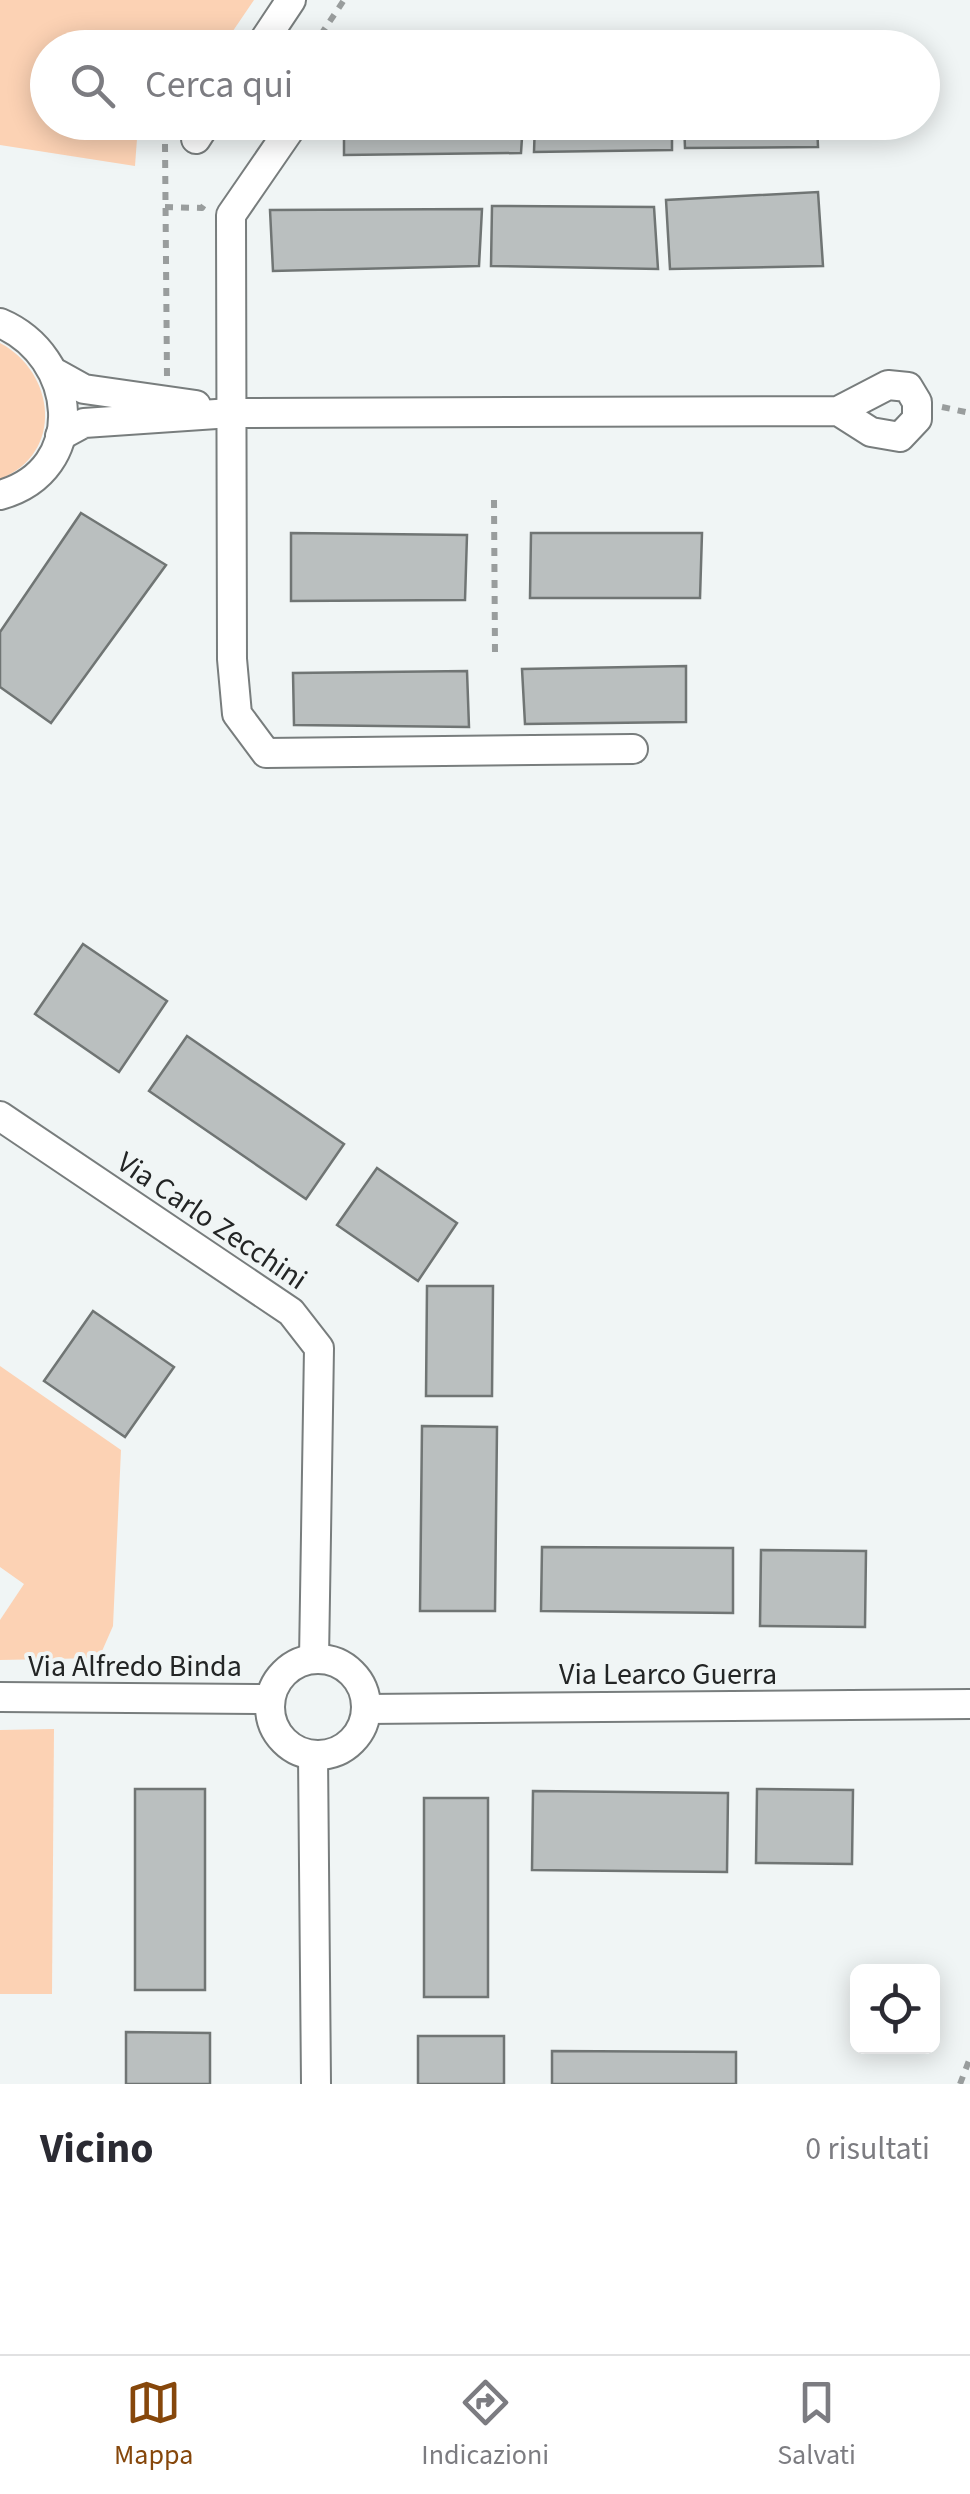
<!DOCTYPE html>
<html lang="it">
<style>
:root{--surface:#fff;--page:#f2f2f3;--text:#2b2b33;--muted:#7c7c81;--line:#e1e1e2;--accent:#86470b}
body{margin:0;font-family:"Source Sans 3",sans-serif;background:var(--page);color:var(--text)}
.controls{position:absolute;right:30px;bottom:30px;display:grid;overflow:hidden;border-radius:15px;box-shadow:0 5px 25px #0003}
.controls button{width:90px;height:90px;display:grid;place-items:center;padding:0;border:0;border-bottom:2px solid var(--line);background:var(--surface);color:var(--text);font:50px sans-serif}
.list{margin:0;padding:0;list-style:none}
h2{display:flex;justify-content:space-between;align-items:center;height:130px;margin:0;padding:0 40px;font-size:42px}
h2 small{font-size:32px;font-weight:400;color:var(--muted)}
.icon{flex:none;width:55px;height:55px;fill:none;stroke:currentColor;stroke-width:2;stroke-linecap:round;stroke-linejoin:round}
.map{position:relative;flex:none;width:970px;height:2084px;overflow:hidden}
.search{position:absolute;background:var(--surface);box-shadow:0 5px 25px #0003;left:30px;right:30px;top:30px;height:110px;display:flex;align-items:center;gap:25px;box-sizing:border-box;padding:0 35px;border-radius:55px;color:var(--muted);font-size:38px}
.sheet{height:270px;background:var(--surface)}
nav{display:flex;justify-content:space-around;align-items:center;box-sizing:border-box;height:140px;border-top:2px solid var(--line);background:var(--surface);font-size:28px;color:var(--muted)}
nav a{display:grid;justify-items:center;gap:5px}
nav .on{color:var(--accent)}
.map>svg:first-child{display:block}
.green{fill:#fcd2b4}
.building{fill:#babfbf;stroke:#707574;stroke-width:2.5}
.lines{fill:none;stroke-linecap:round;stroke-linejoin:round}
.street-casing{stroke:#787d7d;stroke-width:32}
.path{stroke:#999d9d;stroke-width:6;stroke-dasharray:8 8;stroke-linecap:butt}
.street{stroke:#fff;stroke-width:28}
.labels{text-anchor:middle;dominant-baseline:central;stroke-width:8;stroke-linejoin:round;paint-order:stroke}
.street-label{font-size:30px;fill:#232525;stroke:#f0f5f5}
</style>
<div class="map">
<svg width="970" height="2084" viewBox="0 0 970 2084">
<rect width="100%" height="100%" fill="#f0f5f5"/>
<!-- green -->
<g class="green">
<polygon points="0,0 254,0 222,47 48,48 48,122 145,123 138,125 135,166 0,145"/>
<path d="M0,343c55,29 65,110 0,136z"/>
<polygon points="0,1366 121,1450 113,1626 99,1658 0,1660 0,1620 24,1584 0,1567"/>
<polygon points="54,1729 52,1994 0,1994 0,1730"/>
</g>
<!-- building -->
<g class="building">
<polygon points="344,122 523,122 521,153 344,155"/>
<polygon points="535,122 672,122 672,150 534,152"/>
<polygon points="684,122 817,122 818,147 685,148"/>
<polygon points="818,192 823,266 670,269 666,200"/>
<polygon points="492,206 654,207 658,269 491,266"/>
<polygon points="482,209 479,266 273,271 270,210"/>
<polygon points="81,513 166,565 51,723 0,687 0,632"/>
<polygon points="291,533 467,535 465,600 291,601"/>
<polygon points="531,533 702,533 700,598 530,598"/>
<polygon points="686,666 686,722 525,724 522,669"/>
<polygon points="467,671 469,727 294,725 293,673"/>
<polygon points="83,944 167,1001 119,1072 35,1014"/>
<polygon points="187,1036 344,1144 306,1199 149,1091"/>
<polygon points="377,1168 457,1223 418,1281 337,1225"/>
<polygon points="427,1286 493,1286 492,1396 426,1396"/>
<polygon points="93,1311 174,1367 125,1437 44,1381"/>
<polygon points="422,1426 497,1427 495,1611 420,1611"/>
<polygon points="542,1547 733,1548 733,1613 541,1611"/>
<polygon points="761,1550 866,1551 865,1627 760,1626"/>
<rect x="135" y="1789" width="70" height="201"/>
<polygon points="757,1789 853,1790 852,1864 756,1863"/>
<polygon points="533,1791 728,1793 727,1872 532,1870"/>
<rect x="424" y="1798" width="64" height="199"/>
<polygon points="126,2032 210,2033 210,2084 126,2084"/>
<rect x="418" y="2036" width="86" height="48"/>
<polygon points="552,2051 736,2052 736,2084 552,2084"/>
</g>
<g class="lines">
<defs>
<g id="street">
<polyline points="259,48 291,0"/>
<polyline points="587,48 604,47"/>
<polyline points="295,122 231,215 232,659 237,714 266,753 633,749"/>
<polyline points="196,139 207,122"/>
<path d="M0,323c78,33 90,147 0,172"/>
<polyline points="57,374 84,389 196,405"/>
<polyline points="60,436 84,423 231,413 838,411 888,385 908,387 917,402 917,419 900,437 871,432 838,411"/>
<polyline points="0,1116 291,1312 319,1348 314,1659"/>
<circle cx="318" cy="1707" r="48"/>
<polyline points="0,1697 270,1699"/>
<polyline points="366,1709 970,1704"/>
<polyline points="313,1755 316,2084"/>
</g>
</defs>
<!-- street casing -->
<use href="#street" class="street-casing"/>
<!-- path -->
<g class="path">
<polyline points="312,48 344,0"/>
<polyline points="165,144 167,376"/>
<polyline points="165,207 202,208 206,202"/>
<polyline points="942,407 970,413"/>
<polyline points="494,500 495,653"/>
<polyline points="960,2084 970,2058"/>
</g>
<!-- street -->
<use href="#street" class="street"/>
</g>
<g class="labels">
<!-- street labels -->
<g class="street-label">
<text transform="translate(212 1221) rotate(34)">Via Carlo Zecchini</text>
<text x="135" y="1666">Via Alfredo Binda</text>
<text x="668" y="1674">Via Learco Guerra</text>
</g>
</g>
</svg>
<div class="controls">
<button><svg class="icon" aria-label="locate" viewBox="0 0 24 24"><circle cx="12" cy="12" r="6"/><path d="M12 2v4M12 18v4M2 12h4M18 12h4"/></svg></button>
</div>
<div class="search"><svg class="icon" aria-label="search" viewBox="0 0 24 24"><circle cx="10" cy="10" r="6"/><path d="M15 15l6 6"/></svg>Cerca qui</div>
</div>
<section class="sheet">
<h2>Vicino<small>0 risultati</small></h2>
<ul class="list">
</ul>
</section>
<nav>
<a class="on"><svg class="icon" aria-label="map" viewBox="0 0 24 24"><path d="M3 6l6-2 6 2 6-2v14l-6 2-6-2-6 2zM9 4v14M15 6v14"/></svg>Mappa</a>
<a><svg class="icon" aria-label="directions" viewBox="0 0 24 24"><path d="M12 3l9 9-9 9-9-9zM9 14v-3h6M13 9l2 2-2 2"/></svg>Indicazioni</a>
<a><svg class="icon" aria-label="saved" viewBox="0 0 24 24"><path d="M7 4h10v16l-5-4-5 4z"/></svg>Salvati</a>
</nav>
